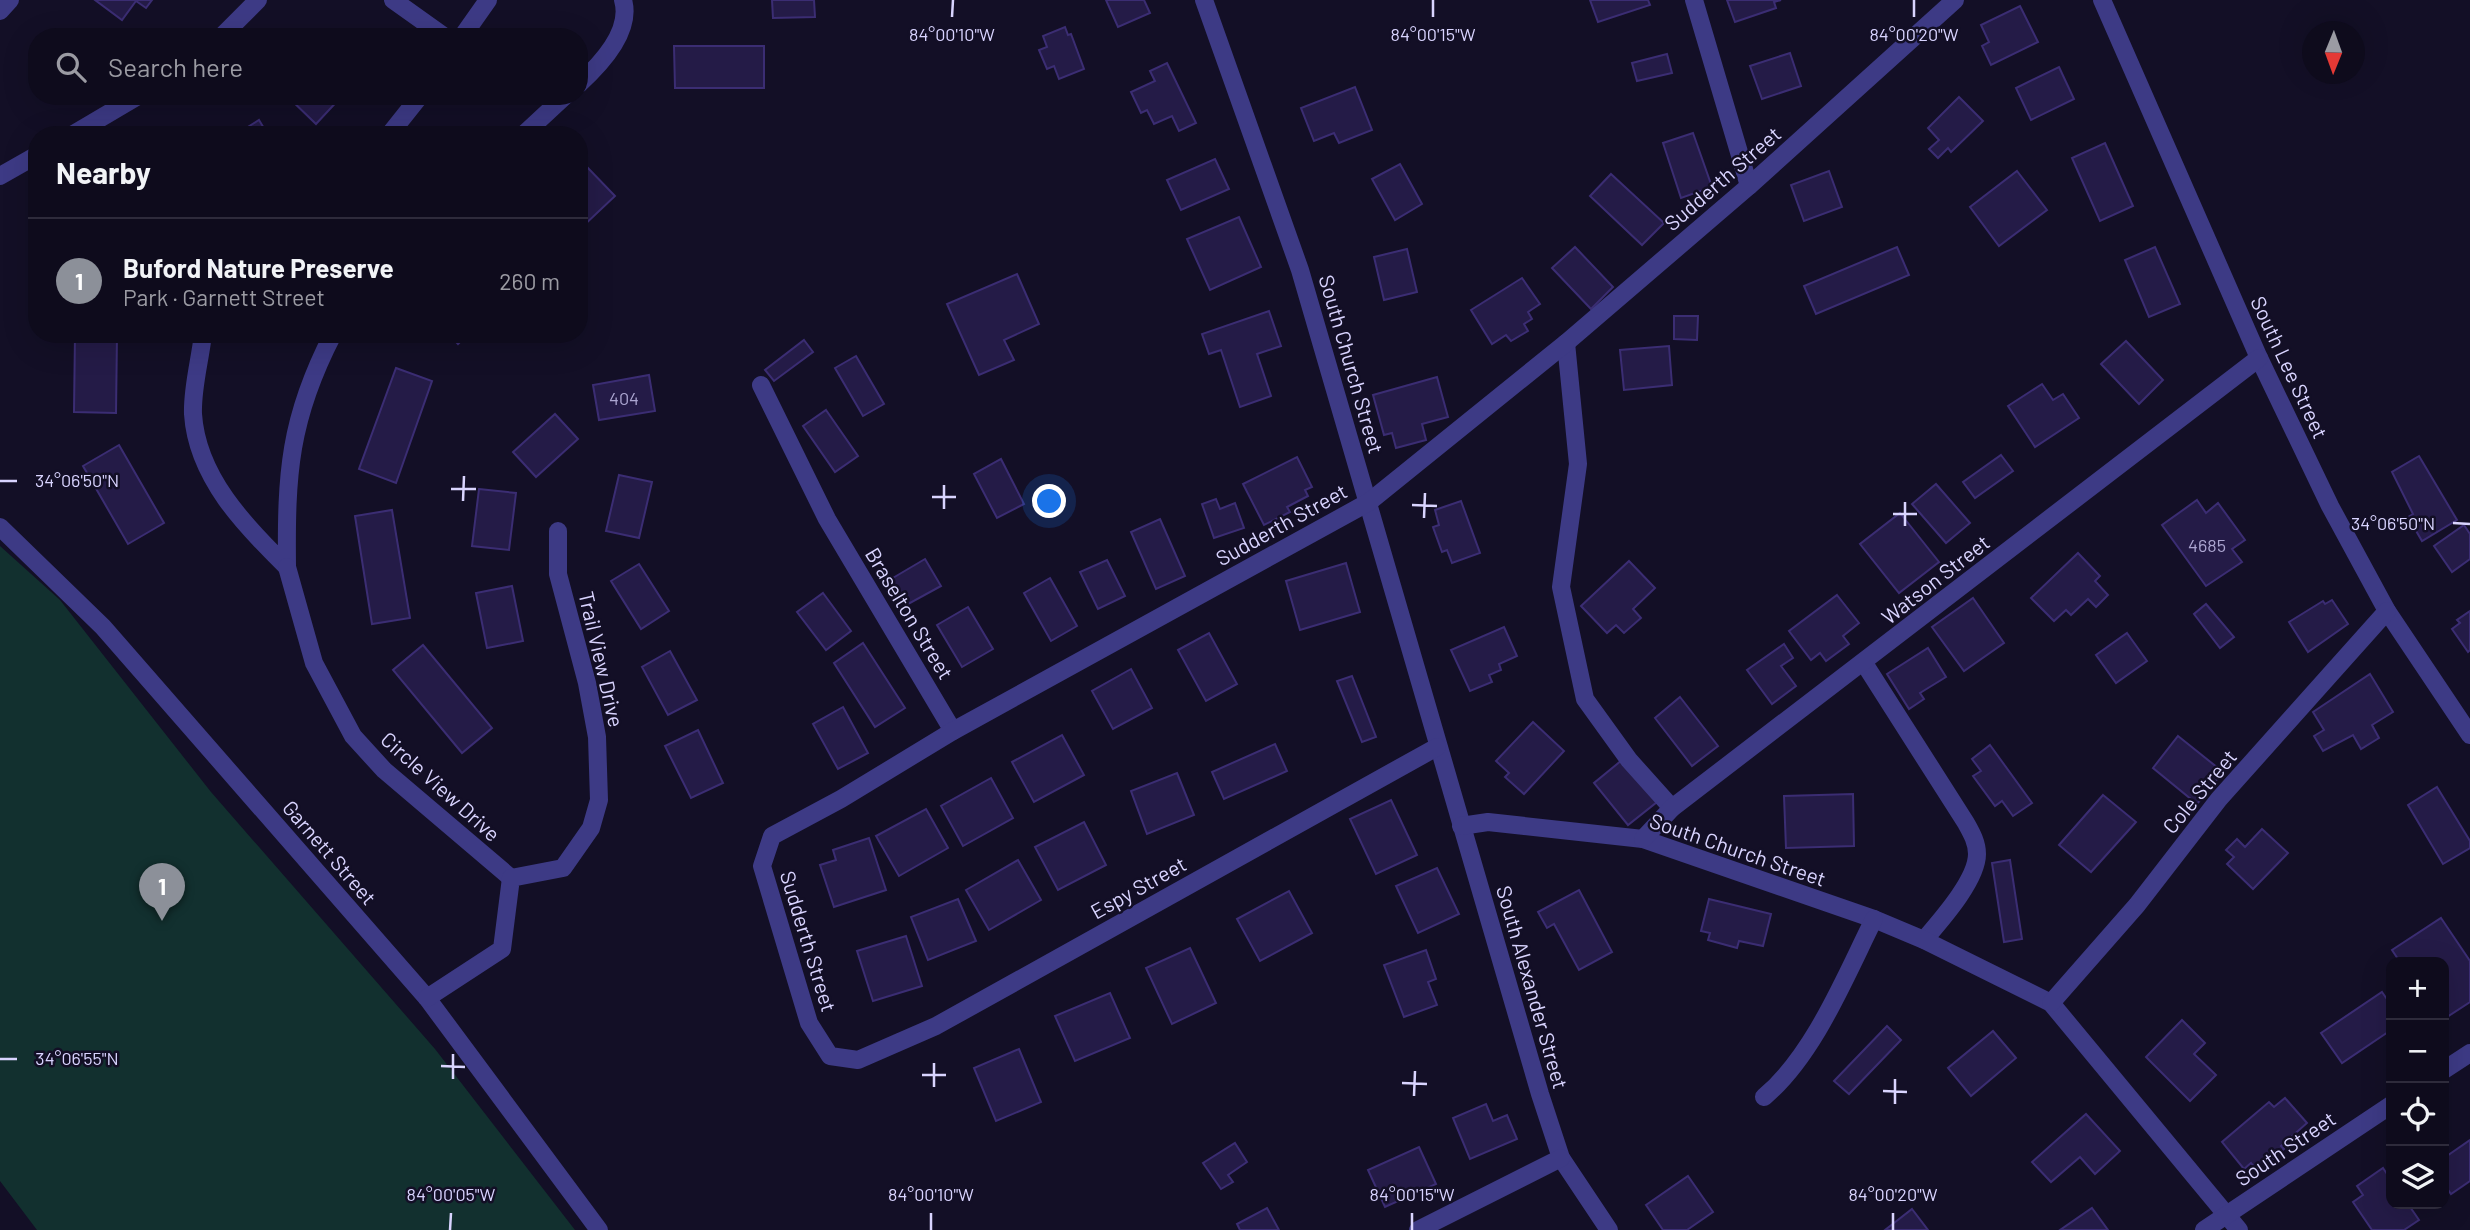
<!DOCTYPE html>
<meta charset="utf-8">
<style>
:root{--surface:#0e0b1c;--page:#1c1929;--text:#f1f3f6;--muted:#9b9ba3;--line:#2e2b3b;--accent:#8c9099}
body{margin:0;font-family:Barlow,sans-serif;background:var(--page);color:var(--text)}
.controls{position:absolute;right:21px;bottom:21px;display:grid;overflow:hidden;border-radius:14px;box-shadow:0 7px 28px #0002}
.controls button{width:63px;height:63px;display:grid;place-items:center;padding:0;border:0;border-bottom:2px solid var(--line);background:var(--surface);color:var(--text);font:35px sans-serif}
.compass{position:absolute;left:2302px;top:21px;width:63px;height:63px;border-radius:50%;background:var(--surface);box-shadow:0 7px 28px #0002;rotate:181deg}
.you{position:absolute;left:1050px;top:502px;width:24px;height:24px;margin:-18px;border:5px solid #fff;border-radius:50%;background:#1a73e8;box-shadow:0 0 0 10px #1a73e833}
.badge{display:grid;place-items:center;width:46px;height:46px;border-radius:50%;background:var(--accent);color:#fff;font-size:23px;font-weight:700}
.pin{position:absolute;translate:-50% -58px;filter:drop-shadow(0 2px 4px #0008)}
.pin::after{content:'';position:absolute;top:37px;width:24px;height:21px;background:inherit;clip-path:polygon(0 0,100% 0,50% 100%)}
.list{margin:0;padding:0;list-style:none}
h2{display:flex;justify-content:space-between;align-items:center;height:91px;margin:0;padding:0 28px;font-size:30px}
h2 small{font-size:23px;font-weight:400;color:var(--muted)}
.list li{display:grid;grid-template-columns:46px 1fr auto;gap:21px;align-items:center;box-sizing:border-box;height:126px;padding:0 28px;border-top:2px solid var(--line)}
.list b{display:block;font-size:26px;white-space:nowrap}
.list p{margin:0;font-size:23px;white-space:nowrap;color:var(--muted)}
.list em{font-size:23px;font-style:normal;color:var(--muted)}
.icon{flex:none;width:38px;height:38px;fill:none;stroke:currentColor;stroke-width:2;stroke-linecap:round;stroke-linejoin:round}
.map{position:relative;flex:none;width:2470px;height:1230px;overflow:hidden}
.search{position:absolute;background:var(--surface);box-shadow:0 7px 28px #0002;left:28px;top:28px;width:560px;height:77px;display:flex;align-items:center;gap:18px;box-sizing:border-box;padding:0 24px;border-radius:28px;color:var(--muted);font-size:26px}
.panel{position:absolute;background:var(--surface);box-shadow:0 7px 28px #0002;left:28px;top:126px;width:560px;height:217px;border-radius:28px}
.map>svg:first-child{display:block}
.green{fill:#12302f}
.building{fill:#241b47;stroke:#3b2d73;stroke-width:2}
.lines{fill:none;stroke-linecap:round;stroke-linejoin:round}
.minor{stroke:#3d3a85;stroke-width:18}
.ticks{fill:none;stroke:#d9d4ff;stroke-width:2.5}
.labels{text-anchor:middle;dominant-baseline:central;stroke-width:5;stroke-linejoin:round;paint-order:stroke}
.number-label{font-size:18px;fill:#aca6d1}
.street-label{font-size:21px;fill:#d9d4ff;stroke:#130f26}
.ticks-label{font-size:18px;text-anchor:middle;fill:#d9d4ff;stroke:#130f26;stroke-width:5;stroke-linejoin:round;paint-order:stroke}
</style>
<div class="map">
<svg width="2470" height="1230" viewBox="0 0 2470 1230">
<rect width="100%" height="100%" fill="#130f26"/>
<!-- green -->
<polygon class="green" points="0,546 60,600 211,792 435,1049 575,1230 37,1230 0,1181"/>
<!-- building -->
<g class="building">
<polygon points="95,0 152,0 146,8 136,1 122,20"/>
<polygon points="772,0 814,0 815,17 773,18"/>
<polygon points="1106,0 1144,0 1150,13 1118,27"/>
<polygon points="1590,0 1648,0 1650,5 1598,22"/>
<polygon points="1727,0 1781,0 1774,2 1776,8 1735,22"/>
<polygon points="2020,6 2038,42 1991,65 1982,46 1989,42 1981,25"/>
<polygon points="1065,27 1068,35 1071,34 1084,69 1059,79 1054,66 1047,69 1039,50 1047,47 1043,36"/>
<polygon points="674,46 764,46 764,88 675,88"/>
<polygon points="1790,53 1801,86 1762,99 1750,66"/>
<polygon points="1667,54 1672,73 1637,81 1632,63"/>
<polygon points="1167,63 1196,123 1179,131 1172,116 1154,124 1147,110 1141,113 1131,92 1155,81 1150,71"/>
<polygon points="2059,67 2074,99 2031,120 2016,88"/>
<polygon points="1355,87 1372,130 1339,143 1334,133 1314,141 1301,108"/>
<polygon points="287,96 342,96 316,124"/>
<polygon points="1959,97 1983,121 1951,152 1948,148 1938,158 1929,149 1939,140 1928,128"/>
<polygon points="259,120 268,135 235,135"/>
<polygon points="1693,133 1712,187 1681,198 1663,143"/>
<polygon points="2105,143 2133,206 2100,221 2072,158"/>
<polygon points="1215,159 1229,189 1181,210 1167,180"/>
<polygon points="1400,164 1422,204 1395,220 1372,179"/>
<polygon points="587,167 615,196 579,230 579,174"/>
<polygon points="1829,171 1842,207 1804,221 1791,185"/>
<polygon points="2017,171 2047,210 1999,246 1970,207"/>
<polygon points="1611,174 1664,223 1642,245 1590,196"/>
<polygon points="1239,217 1261,267 1210,290 1187,239"/>
<polygon points="1575,247 1613,287 1591,309 1552,268"/>
<polygon points="1897,247 1909,275 1816,314 1804,286"/>
<polygon points="2155,247 2180,304 2149,317 2125,260"/>
<polygon points="1407,249 1417,292 1384,300 1374,257"/>
<polygon points="1017,274 1039,324 1004,340 1014,360 979,375 947,304"/>
<polygon points="1522,278 1540,304 1528,312 1532,319 1524,324 1528,331 1511,341 1506,335 1492,344 1471,310"/>
<polygon points="1269,311 1281,346 1257,354 1271,396 1240,407 1221,350 1209,354 1202,334"/>
<polygon points="1674,316 1698,316 1697,340 1674,339"/>
<polygon points="75,334 117,334 116,413 74,412"/>
<polygon points="449,334 468,334 458,344"/>
<polygon points="804,340 813,352 774,381 765,370"/>
<polygon points="2126,341 2163,380 2139,404 2101,364"/>
<polygon points="1669,346 1672,385 1624,390 1620,350"/>
<polygon points="856,356 884,404 863,416 835,368"/>
<polygon points="396,368 432,381 396,483 359,469"/>
<polygon points="649,375 655,411 599,420 593,385"/>
<polygon points="1437,377 1448,417 1422,424 1426,440 1396,448 1392,433 1384,435 1373,395"/>
<polygon points="2042,384 2053,400 2063,394 2079,418 2035,447 2008,406"/>
<polygon points="826,410 858,456 835,472 803,426"/>
<polygon points="555,414 578,439 536,477 513,452"/>
<polygon points="119,445 164,523 128,544 83,466"/>
<polygon points="2001,455 2013,471 1975,498 1963,482"/>
<polygon points="2419,456 2457,520 2422,541 2408,517 2413,514 2392,472"/>
<polygon points="1297,457 1312,487 1305,490 1308,496 1287,507 1290,512 1264,525 1243,484"/>
<polygon points="1001,459 1024,504 997,518 974,474"/>
<polygon points="619,475 652,482 639,538 606,531"/>
<polygon points="1936,484 1970,523 1946,543 1912,504"/>
<polygon points="479,489 516,493 509,550 472,546"/>
<polygon points="1216,499 1220,509 1235,503 1244,528 1214,538 1202,504"/>
<polygon points="2197,500 2206,513 2218,503 2245,540 2232,549 2242,562 2206,586 2162,525"/>
<polygon points="1461,501 1480,553 1452,563 1447,550 1442,552 1433,527 1439,525 1435,510"/>
<polygon points="392,510 410,618 372,624 355,516"/>
<polygon points="1900,513 1939,562 1899,593 1860,544"/>
<polygon points="1160,519 1185,576 1156,589 1131,532"/>
<polygon points="2464,525 2470,534 2470,559 2452,572 2434,546"/>
<polygon points="2078,553 2100,576 2095,581 2108,595 2096,607 2088,599 2071,615 2066,610 2054,621 2031,598"/>
<polygon points="925,559 941,586 901,608 886,582"/>
<polygon points="1107,560 1125,596 1098,609 1080,572"/>
<polygon points="1629,561 1655,588 1633,609 1641,618 1624,633 1616,625 1607,633 1581,606"/>
<polygon points="1346,563 1360,612 1300,630 1286,581"/>
<polygon points="639,564 669,611 641,629 611,581"/>
<polygon points="1050,578 1077,626 1051,641 1024,593"/>
<polygon points="512,586 523,641 487,648 476,593"/>
<polygon points="823,593 851,631 826,650 797,612"/>
<polygon points="1837,595 1859,623 1843,636 1849,644 1826,661 1820,653 1811,660 1789,631"/>
<polygon points="1973,598 2004,643 1964,671 1932,627"/>
<polygon points="2332,600 2348,624 2308,652 2289,622 2323,601 2325,604"/>
<polygon points="2206,604 2234,637 2220,648 2194,614"/>
<polygon points="968,607 993,649 962,667 937,625"/>
<polygon points="2470,611 2470,650 2468,652 2452,629 2460,623 2457,620"/>
<polygon points="1504,627 1517,656 1499,664 1501,670 1489,675 1492,682 1470,691 1451,650"/>
<polygon points="1209,633 1237,684 1206,701 1178,650"/>
<polygon points="2127,633 2147,661 2116,683 2096,655"/>
<polygon points="863,643 905,708 875,727 834,663"/>
<polygon points="1784,644 1793,658 1781,666 1796,686 1772,704 1747,670"/>
<polygon points="423,645 492,728 462,753 393,670"/>
<polygon points="1928,648 1946,677 1920,693 1924,699 1909,709 1887,674"/>
<polygon points="670,651 697,700 668,715 642,667"/>
<polygon points="1131,669 1152,708 1113,729 1092,691"/>
<polygon points="2370,674 2393,712 2372,725 2379,738 2361,749 2353,735 2323,751 2314,736 2324,730 2313,712"/>
<polygon points="1352,676 1376,737 1362,742 1337,681"/>
<polygon points="1680,697 1718,746 1692,766 1655,718"/>
<polygon points="843,707 868,753 838,769 813,724"/>
<polygon points="1533,722 1564,751 1524,794 1505,777 1509,773 1496,761"/>
<polygon points="698,730 723,783 691,798 665,746"/>
<polygon points="1062,735 1084,775 1034,802 1012,762"/>
<polygon points="2178,736 2223,772 2197,804 2153,768"/>
<polygon points="1275,744 1287,771 1224,799 1212,772"/>
<polygon points="1990,745 2032,803 2013,816 2002,801 1995,806 1973,776 1981,771 1972,759"/>
<polygon points="1622,760 1657,802 1628,825 1594,783"/>
<polygon points="1177,773 1194,815 1147,834 1131,791"/>
<polygon points="991,778 1013,818 963,846 941,806"/>
<polygon points="2437,787 2470,841 2470,848 2443,864 2408,805"/>
<polygon points="1853,794 1854,846 1786,848 1784,796"/>
<polygon points="2103,795 2136,822 2091,872 2059,845"/>
<polygon points="1391,800 1417,855 1376,874 1350,819"/>
<polygon points="926,809 948,848 899,876 876,836"/>
<polygon points="1084,822 1106,865 1058,890 1035,847"/>
<polygon points="2262,829 2288,853 2253,889 2227,864 2234,857 2226,850 2237,839 2245,847"/>
<polygon points="869,838 886,890 834,907 820,865 836,860 833,850"/>
<polygon points="1018,860 1041,900 989,930 966,890"/>
<polygon points="2010,860 2022,939 2004,942 1992,863"/>
<polygon points="1437,868 1459,914 1418,933 1396,886"/>
<polygon points="1579,890 1612,952 1579,970 1554,924 1547,928 1538,912"/>
<polygon points="1289,891 1312,933 1260,961 1237,919"/>
<polygon points="958,899 976,941 928,960 911,917"/>
<polygon points="1709,899 1771,914 1763,946 1739,941 1737,948 1708,940 1710,933 1701,931"/>
<polygon points="2441,918 2470,961 2470,1002 2444,1019 2444,962 2400,962 2392,950"/>
<polygon points="906,936 922,986 873,1001 857,951"/>
<polygon points="1190,948 1216,1003 1172,1024 1146,968"/>
<polygon points="1426,950 1436,979 1428,982 1437,1005 1404,1017 1384,965"/>
<polygon points="2382,992 2391,1005 2391,1030 2342,1063 2321,1033"/>
<polygon points="1110,993 1130,1038 1075,1061 1055,1016"/>
<polygon points="2182,1020 2205,1043 2194,1054 2216,1075 2190,1101 2146,1057"/>
<polygon points="1887,1026 1901,1040 1849,1094 1834,1081"/>
<polygon points="1993,1031 2016,1058 1971,1096 1948,1068"/>
<polygon points="1019,1049 1041,1102 996,1121 974,1068"/>
<polygon points="2285,1098 2307,1123 2281,1146 2284,1149 2272,1160 2269,1156 2255,1168 2251,1163 2244,1169 2222,1142 2269,1102 2274,1107"/>
<polygon points="1486,1104 1493,1121 1507,1115 1517,1139 1470,1159 1453,1118"/>
<polygon points="2086,1114 2120,1151 2095,1174 2080,1157 2051,1182 2032,1162"/>
<polygon points="2470,1140 2470,1181 2451,1194 2444,1184 2444,1158"/>
<polygon points="1235,1143 1247,1162 1228,1175 1233,1182 1221,1189 1203,1163"/>
<polygon points="1419,1147 1436,1184 1385,1207 1368,1170"/>
<polygon points="2383,1168 2391,1180 2391,1204 2408,1204 2419,1220 2404,1230 2372,1230 2353,1202 2363,1195 2357,1186"/>
<polygon points="1688,1176 1713,1212 1687,1230 1663,1230 1646,1205"/>
<polygon points="1267,1208 1279,1230 1240,1230 1237,1224"/>
<polygon points="2092,1208 2108,1230 2060,1230"/>
<polygon points="1912,1209 1928,1230 1885,1230"/>
</g>
<g class="lines">
<!-- minor -->
<g class="minor">
<polyline points="393,0 445,37"/>
<polyline points="1204,0 1300,270 1540,1094 1561,1158 1609,1230"/>
<polyline points="1694,0 1749,186"/>
<polyline points="2102,0 2259,358 2330,506 2387,611 2470,735"/>
<polyline points="0,11 10,0"/>
<polyline points="221,37 258,0"/>
<polyline points="462,37 488,0"/>
<path d="M579,84c21,-19 53,-53 44,-84"/>
<polyline points="72,135 138,96"/>
<polyline points="389,135 420,96"/>
<polyline points="523,135 565,96"/>
<polyline points="0,176 37,155"/>
<path d="M203,334c-3,27 -11,54 -10,80 4,63 52,112 94,153 -1,-93 2,-148 46,-233"/>
<polyline points="1566,343 1578,464 1561,587 1585,699 1629,760 1672,808"/>
<polyline points="761,385 827,519 953,731"/>
<polyline points="0,527 103,627 427,998 599,1230"/>
<polyline points="287,567 314,663 353,736 384,770 511,878"/>
<path d="M1864,663l102,160c5,9 11,19 11,31 0,26 -36,66 -53,86"/>
<polyline points="1437,747 936,1026 858,1060 830,1056 809,1023 762,866 772,836 841,799 953,731 1369,502 1566,343 1749,186 1955,0"/>
<polyline points="1461,826 1488,822 1643,839 1874,919 1924,940 2051,1003 2239,1230"/>
<polyline points="1643,839 1672,808 2259,358"/>
<polyline points="427,998 502,949 511,878 563,868 591,828 599,800 597,737 587,683 558,574 558,531"/>
<polyline points="2051,1003 2137,905 2219,799 2387,611"/>
<polyline points="2444,1070 2470,1053"/>
<path d="M1764,1097c50,-42 81,-120 110,-178"/>
<polyline points="1418,1230 1561,1158"/>
<polyline points="2204,1230 2391,1105"/>
</g>
</g>
<!-- ticks -->
<path class="ticks" d="M952,17l1,-17M1433,17v-17M1914,17v-17M0,481h17M451,489h25M932,497h24M463,501l1,-25M1412,505l25,1M944,509v-24M1893,514h24M1424,518l1,-25M2453,523l17,1M1905,526v-24M0,1059h17M441,1066l24,1M922,1075h24M453,1079v-25M1402,1083l25,1M934,1087v-24M1883,1091l24,1M1414,1096l1,-25M1895,1104v-25M450,1230l1,-17M931,1230v-17M1412,1230v-17M1893,1230v-17"/>
<g class="labels">
<!-- number labels -->
<g class="number-label">
<text x="624" y="398">404</text>
<text x="2207" y="545">4685</text>
</g>
<!-- street labels -->
<g class="street-label">
<text transform="translate(1722 178) rotate(-41)">Sudderth Street</text>
<text transform="translate(1352 364) rotate(74)">South Church Street</text>
<text transform="translate(2290 367) rotate(65)">South Lee Street</text>
<text transform="translate(1281 524) rotate(-29)">Sudderth Street</text>
<text transform="translate(1935 579) rotate(-38)">Watson Street</text>
<text transform="translate(910 613) rotate(59)">Braselton Street</text>
<text transform="translate(602 659) rotate(77)">Trail View Drive</text>
<text transform="translate(441 786) rotate(42)">Circle View Drive</text>
<text transform="translate(2199 791) rotate(-50)">Cole Street</text>
<text transform="translate(1738 849) rotate(19)">South Church Street</text>
<text transform="translate(330 852) rotate(49)">Garnett Street</text>
<text transform="translate(1138 887) rotate(-29)">Espy Street</text>
<text transform="translate(809 941) rotate(73)">Sudderth Street</text>
<text transform="translate(1533 987) rotate(74)">South Alexander Street</text>
<text transform="translate(2285 1148) rotate(-34)">South Street</text>
</g>
</g>
<g class="ticks-label">
<text x="952" y="41">84°00'10"W</text>
<text x="1433" y="41">84°00'15"W</text>
<text x="1914" y="41">84°00'20"W</text>
<text x="77" y="487">34°06'50"N</text>
<text x="2393" y="530">34°06'50"N</text>
<text x="77" y="1065">34°06'55"N</text>
<text x="451" y="1201">84°00'05"W</text>
<text x="931" y="1201">84°00'10"W</text>
<text x="1412" y="1201">84°00'15"W</text>
<text x="1893" y="1201">84°00'20"W</text>
</g>
</svg>
<div class="controls">
<button>+</button>
<button>−</button>
<button><svg class="icon" aria-label="locate" viewBox="0 0 24 24"><circle cx="12" cy="12" r="6"/><path d="M12 2v4M12 18v4M2 12h4M18 12h4"/></svg></button>
<button><svg class="icon" aria-label="layers" viewBox="0 0 24 24"><path d="M12 4l9 5-9 5-9-5zM3 14l9 5 9-5"/></svg></button>
</div>
<svg class="compass" viewBox="-18 -18 36 36"><path d="M0-13l5 13h-10z" fill="#e53935"/><path d="M0 13l5-13h-10z" fill="#9b9ba3"/></svg>
<div class="you"></div>
<div class="pin badge" style="left:162px;top:921px">1</div>
<div class="search"><svg class="icon" aria-label="search" viewBox="0 0 24 24"><circle cx="10" cy="10" r="6"/><path d="M15 15l6 6"/></svg>Search here</div>
<section class="panel">
<h2>Nearby<small></small></h2>
<ul class="list">
<li><span class="badge">1</span><div><b>Buford Nature Preserve</b><p>Park · Garnett Street</p></div><em>260 m</em></li>
</ul>
</section>
</div>
